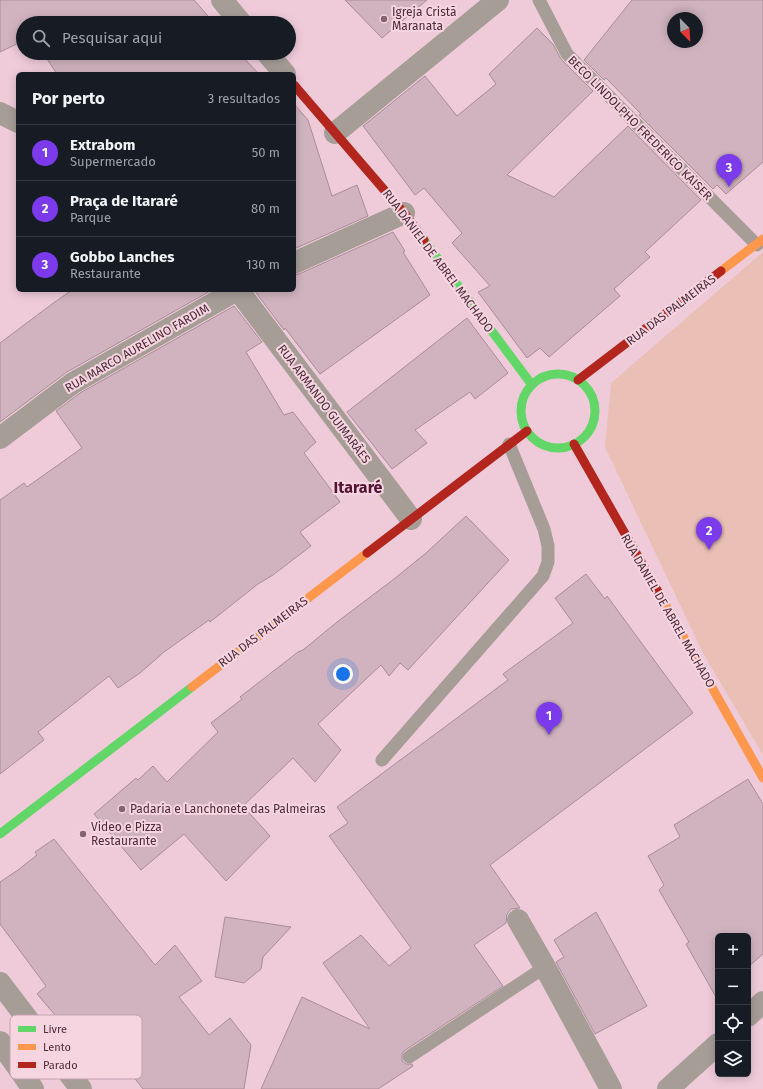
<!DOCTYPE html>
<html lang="pt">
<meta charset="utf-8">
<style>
:root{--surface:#171b24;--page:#20242c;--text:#f1f3f6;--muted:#9ea1a6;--line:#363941;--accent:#7c3aed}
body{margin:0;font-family:"Fira Sans",sans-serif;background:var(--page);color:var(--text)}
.controls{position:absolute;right:12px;bottom:12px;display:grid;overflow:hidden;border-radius:6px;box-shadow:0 2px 10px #0003}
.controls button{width:36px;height:36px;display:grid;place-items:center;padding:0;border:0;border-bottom:1px solid var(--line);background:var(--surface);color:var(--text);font:20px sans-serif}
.compass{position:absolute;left:667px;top:12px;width:36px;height:36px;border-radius:50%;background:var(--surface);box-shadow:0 2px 10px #0003;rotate:156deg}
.you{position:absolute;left:343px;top:674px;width:14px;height:14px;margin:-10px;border:3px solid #fff;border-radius:50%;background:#1a73e8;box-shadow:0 0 0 6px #1a73e833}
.badge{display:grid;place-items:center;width:26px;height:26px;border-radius:50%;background:var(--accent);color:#fff;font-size:13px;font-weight:700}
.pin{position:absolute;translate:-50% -33px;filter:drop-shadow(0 1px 2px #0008)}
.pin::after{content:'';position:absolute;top:21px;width:14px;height:12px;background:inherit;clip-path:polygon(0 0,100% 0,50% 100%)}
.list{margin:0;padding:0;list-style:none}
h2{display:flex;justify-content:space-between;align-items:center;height:52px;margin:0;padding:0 16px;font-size:17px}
h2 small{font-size:13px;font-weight:400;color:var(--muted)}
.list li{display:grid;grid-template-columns:26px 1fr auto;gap:12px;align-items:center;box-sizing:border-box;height:56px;padding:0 16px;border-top:1px solid var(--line)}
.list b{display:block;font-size:15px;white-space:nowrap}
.list p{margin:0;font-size:13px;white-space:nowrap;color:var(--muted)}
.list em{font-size:13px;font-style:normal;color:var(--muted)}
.icon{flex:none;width:22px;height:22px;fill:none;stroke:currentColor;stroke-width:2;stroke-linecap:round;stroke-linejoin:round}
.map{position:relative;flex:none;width:763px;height:1089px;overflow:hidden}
.search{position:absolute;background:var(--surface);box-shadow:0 2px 10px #0003;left:16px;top:16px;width:280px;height:44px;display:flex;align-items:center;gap:10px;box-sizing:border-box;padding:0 14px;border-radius:22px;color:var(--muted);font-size:15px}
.panel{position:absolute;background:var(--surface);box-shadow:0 2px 10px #0003;left:16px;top:72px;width:280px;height:220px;border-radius:6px}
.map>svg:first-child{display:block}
.green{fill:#e9bfb6}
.building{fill:#d0b3bf;stroke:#aa8d99;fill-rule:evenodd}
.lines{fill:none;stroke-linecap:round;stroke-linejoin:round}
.lane{stroke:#a69d97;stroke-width:13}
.street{stroke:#a69d97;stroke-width:22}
.fast{stroke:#63d668;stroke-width:9}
.slow{stroke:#ff974d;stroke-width:9}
.jam{stroke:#b3261e;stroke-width:9}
.poi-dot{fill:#856471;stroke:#f6d5e1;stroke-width:1.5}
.labels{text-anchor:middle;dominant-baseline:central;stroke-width:4;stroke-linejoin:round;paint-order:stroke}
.poi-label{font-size:12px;fill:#4c2c39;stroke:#f6d5e1;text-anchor:start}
.street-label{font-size:12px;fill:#4c2c39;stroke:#f6d5e1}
.district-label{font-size:16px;font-weight:bold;fill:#541233;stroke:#f6d5e1}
.key{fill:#f6d5e1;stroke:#c3a2af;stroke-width:1}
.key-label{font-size:11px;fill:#4c2c39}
</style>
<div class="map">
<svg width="763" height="1089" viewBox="0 0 763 1089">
<rect width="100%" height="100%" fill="#efcbda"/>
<!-- green -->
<polygon class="green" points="763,252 763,755 703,653 605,447 611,383"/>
<!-- building -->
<g class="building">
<polygon points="0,0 194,0 214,23 23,23 23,41 0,52"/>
<polygon points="345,0 427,0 382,38"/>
<path d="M632,0h131v162l-37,32 -9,-9 -4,4 -74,-74 2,-1 -35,-36 -2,2 -20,-20zM673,18h24v24h-24z"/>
<polygon points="537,28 553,44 561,59 593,91 507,175 554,197 628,126 701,200 645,252 650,257 614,289 620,296 549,357 540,348 527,358 478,292 490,286 452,243 462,233 424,188 415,195 363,126 425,76 457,116 496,84 489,74"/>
<polygon points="43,53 239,53 259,74 57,74"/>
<polygon points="294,104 308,120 332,196 357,185 368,216 294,249"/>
<polygon points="393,232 405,251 403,252 430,295 320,374 285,328 284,330 254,290 294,290 294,275 299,274"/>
<polygon points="72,290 212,290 67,372 0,422 0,343 52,304"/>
<polygon points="234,306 262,342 246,352 284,415 293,412 316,442 304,453 340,502 300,532 311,546 273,575 258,584 210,622 209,620 164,652 140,673 118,688 109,676 38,732 44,740 0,774 0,500 24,483 27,487 82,448 56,411 80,393"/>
<polygon points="467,318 508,373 475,399 470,392 415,430 427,443 392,469 347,412"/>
<polygon points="466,516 509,560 408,670 400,663 389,676 381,665 318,724 341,750 315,782 293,758 243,806 270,836 226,881 184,834 141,870 94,814 136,778 138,780 153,766 167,782 218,732 211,723 242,699 240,697 298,652 303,650 337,622 394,579 426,553"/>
<polygon points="586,574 605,599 607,596 693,713 490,865 520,908 511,909 507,914 506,923 474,945 503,986 404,1051 402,1054 402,1061 406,1064 412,1064 413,1066 378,1089 261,1089 302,997 370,1029 323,963 361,935 389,966 411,948 329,836 348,823 337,807 508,680 503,674 573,623 555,598"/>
<polygon points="748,779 763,804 763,954 748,967 748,936 718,936 718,995 716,997 686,944 689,942 659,890 664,885 648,856 680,837 674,825"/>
<polygon points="54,839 155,965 175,945 202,981 179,997 209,1035 230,1018 251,1045 244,1089 143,1089 118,1057 93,1064 71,1037 73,1036 37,994 46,986 0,924 0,882 18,870 37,855 35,852"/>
<polygon points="596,912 647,1006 595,1034 556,962 564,957 554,940"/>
<polygon points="225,917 291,927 263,957 261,969 244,983 215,977"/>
</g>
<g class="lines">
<!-- lane -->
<g class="lane">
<polyline points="539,0 567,54 757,245"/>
<polyline points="382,760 543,576 548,562 548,546 544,529 509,444"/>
<polyline points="409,1057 545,967"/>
</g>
<!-- street -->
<g class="street">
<polyline points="222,0 241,23"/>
<polyline points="267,53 285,74"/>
<polyline points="0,113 18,122"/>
<polyline points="335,133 498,0"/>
<polyline points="294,263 404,213"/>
<polyline points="238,290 411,519"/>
<polyline points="0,438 73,383 237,290"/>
<polyline points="518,920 545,967 611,1089"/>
<polyline points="0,983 81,1089"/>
<polyline points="748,1016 763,1002"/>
<polyline points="0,1042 33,1089"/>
<polyline points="668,1089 718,1044"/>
</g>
<!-- fast -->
<g class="fast">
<polyline points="424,240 532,385"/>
<circle cx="558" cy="411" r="37"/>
<polyline points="0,834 192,687"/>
</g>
<!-- slow -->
<g class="slow">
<polyline points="721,271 763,239"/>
<polyline points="661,597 763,778"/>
<polyline points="192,687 367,553"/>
</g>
<!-- jam -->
<g class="jam">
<polyline points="294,85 404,213 424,240"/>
<polyline points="578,380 721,271"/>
<polyline points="574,444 661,597"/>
<polyline points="367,553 527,431"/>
</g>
</g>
<!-- markers -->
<g class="poi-dot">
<circle cx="384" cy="19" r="4"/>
<circle cx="122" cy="809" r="4"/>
<circle cx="83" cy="834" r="4"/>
</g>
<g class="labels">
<!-- poi labels -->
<g class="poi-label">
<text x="392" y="12">Igreja Cristã<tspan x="392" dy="14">Maranata</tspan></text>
<text x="130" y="809">Padaria e Lanchonete das Palmeiras</text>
<text x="91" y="827">Video e Pizza<tspan x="91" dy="14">Restaurante</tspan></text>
</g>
<!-- street labels -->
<g class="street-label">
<text transform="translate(640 128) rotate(45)">BECO LINDOLPHO FREDERICO KAISER</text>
<text transform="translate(438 261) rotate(53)">RUA DANIEL DE ABREL MACHADO</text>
<text transform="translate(671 310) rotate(-37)">RUA DAS PALMEIRAS</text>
<text transform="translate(137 348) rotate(-30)">RUA MARCO AURELINO FARDIM</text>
<text transform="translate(324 404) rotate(53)">RUA ARMANDO GUIMARÃES</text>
<text transform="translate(668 611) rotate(60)">RUA DANIEL DE ABREL MACHADO</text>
<text transform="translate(263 632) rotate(-37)">RUA DAS PALMEIRAS</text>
</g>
<!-- district labels -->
<g class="district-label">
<text x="358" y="487">Itararé</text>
</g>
</g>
<!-- legend -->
<rect x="10" y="1015" width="132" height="64" rx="6" class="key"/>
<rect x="18" y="1026" width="18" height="6" fill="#63d668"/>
<rect x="18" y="1044" width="18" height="6" fill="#ff974d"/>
<rect x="18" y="1062" width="18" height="6" fill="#b3261e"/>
<g class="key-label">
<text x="43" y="1033">Livre</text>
<text x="43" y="1051">Lento</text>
<text x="43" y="1069">Parado</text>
</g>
</svg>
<div class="controls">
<button>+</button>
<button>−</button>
<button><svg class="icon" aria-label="locate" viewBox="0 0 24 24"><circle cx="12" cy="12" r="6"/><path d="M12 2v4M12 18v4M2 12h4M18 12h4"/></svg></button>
<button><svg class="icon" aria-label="layers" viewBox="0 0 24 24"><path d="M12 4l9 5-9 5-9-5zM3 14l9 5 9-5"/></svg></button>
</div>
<svg class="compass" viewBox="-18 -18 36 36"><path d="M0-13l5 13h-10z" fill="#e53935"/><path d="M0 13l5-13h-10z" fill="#9ea1a6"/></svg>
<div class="you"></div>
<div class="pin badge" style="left:549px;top:735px">1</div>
<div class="pin badge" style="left:709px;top:550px">2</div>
<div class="pin badge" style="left:729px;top:187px">3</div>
<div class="search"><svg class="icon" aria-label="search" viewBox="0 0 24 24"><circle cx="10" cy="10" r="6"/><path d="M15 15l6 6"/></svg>Pesquisar aqui</div>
<section class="panel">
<h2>Por perto<small>3 resultados</small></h2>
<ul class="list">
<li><span class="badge">1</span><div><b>Extrabom</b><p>Supermercado</p></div><em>50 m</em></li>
<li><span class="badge">2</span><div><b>Praça de Itararé</b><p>Parque</p></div><em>80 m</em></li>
<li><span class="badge">3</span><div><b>Gobbo Lanches</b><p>Restaurante</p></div><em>130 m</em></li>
</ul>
</section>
</div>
